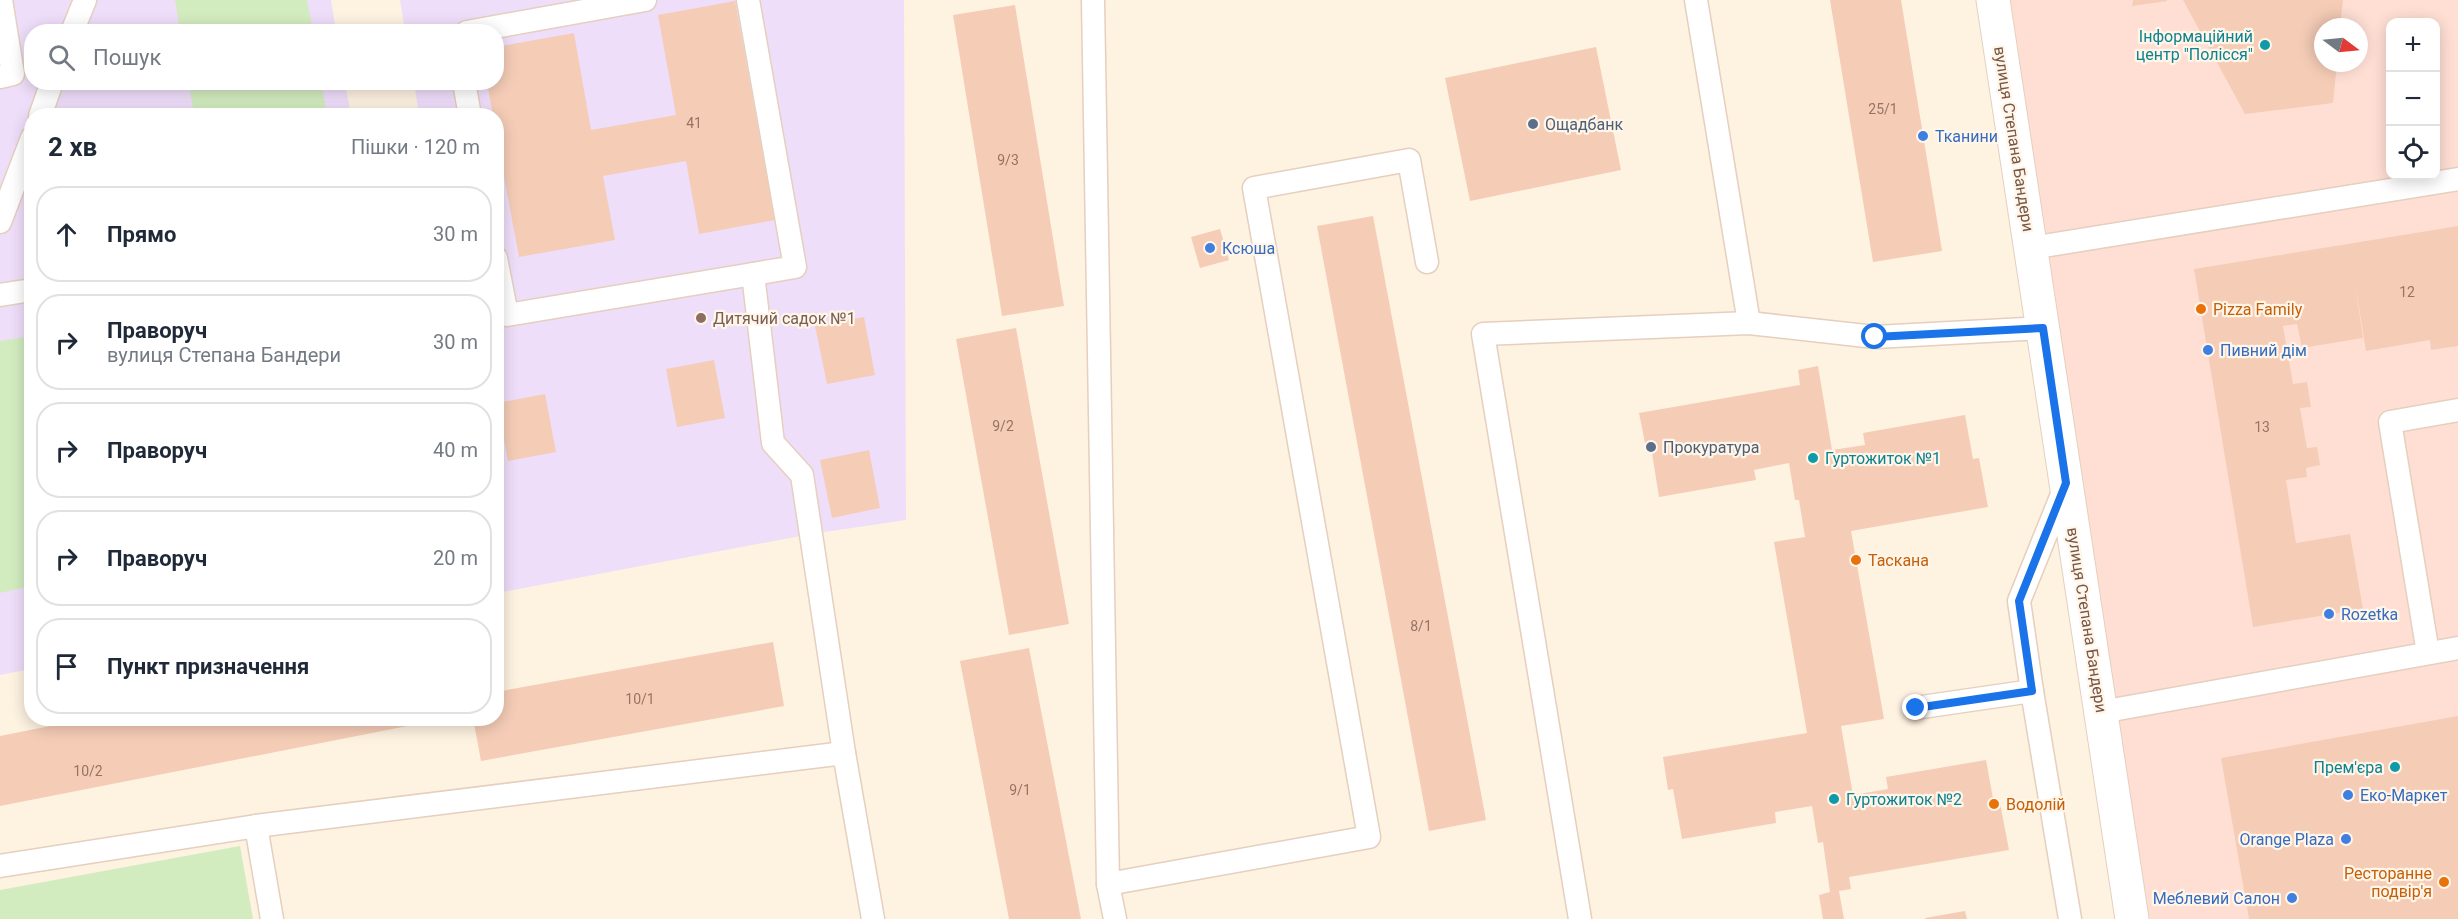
<!DOCTYPE html>
<html lang="uk">
<meta charset="utf-8">
<style>
:root{--surface:#fff;--page:#f2f2f3;--text:#1f2937;--muted:#747a83;--line:#e0e1e3}
body{margin:0;font-family:Roboto,sans-serif;background:var(--page);color:var(--text)}
.controls{position:absolute;right:18px;top:18px;display:grid;overflow:hidden;border-radius:12px;box-shadow:0 3px 15px #0003}
.controls button{width:54px;height:54px;display:grid;place-items:center;padding:0;border:0;border-bottom:2px solid var(--line);background:var(--surface);color:var(--text);font:30px sans-serif}
.compass{position:absolute;left:2314px;top:18px;width:54px;height:54px;border-radius:50%;background:var(--surface);box-shadow:0 3px 15px #0003;rotate:106deg}
.stop{position:absolute;width:18px;height:18px;margin:-14px;border:4px solid #1a73e8;border-radius:50%;background:#fff}
.stop.end{background:#1a73e8;border-color:#fff;box-shadow:0 2px 6px #0008}
.list{margin:0;padding:0;list-style:none}
h2{display:flex;justify-content:space-between;align-items:center;height:78px;margin:0;padding:0 24px;font-size:26px}
h2 small{font-size:20px;font-weight:400;color:var(--muted)}
.list li{display:grid;grid-template-columns:39px 1fr auto;gap:18px;align-items:center;box-sizing:border-box;height:96px;margin:0 12px 12px;padding:0 12px;border:2px solid var(--line);border-radius:24px}
.list b{display:block;font-size:22px;white-space:nowrap}
.list p{margin:0;font-size:20px;white-space:nowrap;color:var(--muted)}
.list em{font-size:20px;font-style:normal;color:var(--muted)}
.icon{flex:none;width:33px;height:33px;fill:none;stroke:currentColor;stroke-width:2;stroke-linecap:round;stroke-linejoin:round}
.map{position:relative;flex:none;width:2458px;height:919px;overflow:hidden}
.search{position:absolute;background:var(--surface);box-shadow:0 3px 15px #0003;left:24px;top:24px;width:480px;height:66px;display:flex;align-items:center;gap:15px;box-sizing:border-box;padding:0 21px;border-radius:24px;color:var(--muted);font-size:22px}
.panel{position:absolute;background:var(--surface);box-shadow:0 3px 15px #0003;left:24px;top:108px;width:480px;height:618px;border-radius:24px}
.map>svg:first-child{display:block}
.commercial{fill:#ffdfd4;fill-rule:evenodd}
.education{fill:#efdefa}
.green{fill:#d3ecbf}
.building{fill:#f5cdb7}
.lines{fill:none;stroke-linecap:round;stroke-linejoin:round}
.service-casing{stroke:#e5cfbf;stroke-width:25}
.tertiary-casing{stroke:#e5cfbf;stroke-width:35}
.service{stroke:#fff;stroke-width:22}
.tertiary{stroke:#fff;stroke-width:33}
.route{stroke:#1a73e8;stroke-width:8}
.culture-dot{fill:#0f9aa8;stroke:#fff5e9;stroke-width:2}
.service-dot{fill:#5c6f8a;stroke:#fff5e9;stroke-width:2}
.shop-dot{fill:#3f7fe0;stroke:#fff5e9;stroke-width:2}
.food-dot{fill:#e8710a;stroke:#fff5e9;stroke-width:2}
.education-dot{fill:#8d6e63;stroke:#fff5e9;stroke-width:2}
.labels{text-anchor:middle;dominant-baseline:central;stroke-width:4.5;stroke-linejoin:round;paint-order:stroke}
.number-label{font-size:14px;fill:#967462}
.culture-label{font-size:16px;fill:#0d838f;stroke:#fff5e9;text-anchor:end}
.service-label{font-size:16px;fill:#4e5e75;stroke:#fff5e9;text-anchor:start}
.shop-label{font-size:16px;fill:#366cbe;stroke:#fff5e9;text-anchor:start}
.street-label{font-size:16px;fill:#775646;stroke:#fff5e9}
.food-label{font-size:16px;fill:#c56008;stroke:#fff5e9;text-anchor:start}
.education-label{font-size:16px;fill:#785e54;stroke:#fff5e9;text-anchor:start}
</style>
<div class="map">
<svg width="2458" height="919" viewBox="0 0 2458 919">
<rect width="100%" height="100%" fill="#fef2e1"/>
<!-- commercial -->
<path class="commercial" d="M1993,0h465v919h-326zM2390,22h46v154h-46zM2323,27h36v36h-36z"/>
<!-- education -->
<g class="education">
<polygon points="0,0 331,0 336,31 32,32 32,82 345,83 351,115 32,116 31,669 0,675"/>
<polygon points="400,0 904,0 906,520 811,534 497,593 496,116 419,115 414,83 496,82 496,32 405,31"/>
</g>
<!-- green -->
<g class="green">
<polygon points="175,0 307,0 313,31 180,31"/>
<polygon points="189,83 321,83 327,115 194,115"/>
<polygon points="31,336 31,586 0,593 0,341"/>
<polygon points="240,846 253,919 0,919 0,890"/>
</g>
<!-- building -->
<g class="building">
<polygon points="1830,0 1901,0 1942,251 1873,262"/>
<polygon points="2133,0 2167,0 2167,1 2132,6"/>
<polygon points="2183,0 2343,0 2340,27 2323,27 2323,63 2337,63 2333,103 2245,114"/>
<polygon points="735,1 775,220 699,234 686,161 603,176 615,240 519,257 496,134 496,116 493,116 487,82 496,82 496,47 574,33 591,130 676,115 658,15"/>
<polygon points="1015,5 1064,306 1002,316 953,15"/>
<polygon points="1596,47 1621,170 1470,201 1445,78"/>
<polygon points="1373,216 1486,820 1429,831 1317,226"/>
<polygon points="2458,226 2458,346 2431,350 2430,340 2366,351 2354,277 2363,338 2302,348 2297,324 2283,326 2293,384 2307,382 2311,407 2300,408 2307,448 2317,447 2320,465 2306,468 2307,477 2286,480 2296,543 2350,534 2363,609 2253,627 2194,269"/>
<polygon points="1220,229 1229,260 1200,268 1191,237"/>
<polygon points="864,317 875,375 827,384 815,326"/>
<polygon points="1016,328 1069,624 1009,635 956,339"/>
<polygon points="714,360 725,418 677,427 666,369"/>
<polygon points="1818,366 1832,450 1865,445 1863,433 1965,415 1973,459 1979,458 1988,507 1851,531 1884,719 1841,726 1853,795 1888,789 1886,777 1986,760 1994,804 2000,803 2009,850 1849,877 1851,889 1839,891 1844,919 1823,919 1819,895 1830,892 1823,842 1818,843 1812,806 1775,812 1776,823 1682,839 1673,789 1668,790 1663,757 1807,733 1774,542 1805,537 1799,500 1795,500 1789,463 1754,470 1756,480 1659,497 1651,447 1646,448 1639,413 1800,385 1798,370"/>
<polygon points="545,394 556,452 508,461 497,403"/>
<polygon points="869,450 880,508 832,518 820,460"/>
<polygon points="773,642 784,706 481,761 473,718 496,718 496,692"/>
<polygon points="1029,648 1081,919 1009,919 960,661"/>
<polygon points="2458,716 2458,919 2249,919 2221,758"/>
<polygon points="90,718 438,718 438,720 0,806 0,736"/>
<polygon points="1965,911 1967,919 1925,919 1925,918"/>
</g>
<g class="lines">
<defs>
<g id="service">
<polyline points="748,0 795,267 753,274"/>
<polyline points="1093,0 1108,884 1115,919"/>
<polyline points="1696,0 1749,323"/>
<polyline points="72,32 85,0"/>
<polyline points="467,32 645,0"/>
<polyline points="0,77 13,74 1,0"/>
<polyline points="464,82 470,116"/>
<polyline points="40,116 52,82"/>
<polyline points="0,222 32,138"/>
<polyline points="2031,248 2458,179"/>
<polyline points="496,258 507,315 753,274 773,443 802,475 844,753"/>
<polyline points="0,295 32,290"/>
<polyline points="2065,487 2019,601 2032,691 2070,919"/>
<polyline points="2428,653 2390,422 2458,410"/>
<polyline points="1915,708 2032,691"/>
<polyline points="2101,712 2458,648"/>
<polyline points="256,826 844,753 873,919"/>
<polyline points="0,866 256,826 272,919"/>
<polyline points="1108,884 1369,837 1254,188 1409,160 1427,262"/>
<polyline points="1580,919 1483,334 1749,323 1875,337 2043,328"/>
</g>
<polyline id="tertiary" points="1993,0 2132,919"/>
</defs>
<!-- service casing -->
<use href="#service" class="service-casing"/>
<!-- tertiary casing -->
<use href="#tertiary" class="tertiary-casing"/>
<!-- service -->
<use href="#service" class="service"/>
<!-- tertiary -->
<use href="#tertiary" class="tertiary"/>
</g>
<g class="lines">
<!-- route -->
<polyline class="route" points="1875,337 2043,328 2066,483 2019,601 2032,691 1916,708"/>
</g>
<!-- markers -->
<g class="culture-dot">
<circle cx="2265" cy="45" r="6"/>
<circle cx="1813" cy="458" r="6"/>
<circle cx="2395" cy="767" r="6"/>
<circle cx="1834" cy="799" r="6"/>
</g>
<g class="service-dot">
<circle cx="1533" cy="124" r="6"/>
<circle cx="1651" cy="447" r="6"/>
</g>
<g class="shop-dot">
<circle cx="1923" cy="136" r="6"/>
<circle cx="1210" cy="248" r="6"/>
<circle cx="2208" cy="350" r="6"/>
<circle cx="2329" cy="614" r="6"/>
<circle cx="2348" cy="795" r="6"/>
<circle cx="2346" cy="839" r="6"/>
<circle cx="2292" cy="898" r="6"/>
</g>
<g class="food-dot">
<circle cx="2201" cy="309" r="6"/>
<circle cx="1856" cy="560" r="6"/>
<circle cx="1994" cy="804" r="6"/>
<circle cx="2444" cy="882" r="6"/>
</g>
<circle class="education-dot" cx="701" cy="318" r="6"/>
<g class="labels">
<!-- number labels -->
<g class="number-label">
<text x="1883" y="109">25/1</text>
<text x="694" y="123">41</text>
<text x="1008" y="160">9/3</text>
<text x="2407" y="292">12</text>
<text x="1003" y="426">9/2</text>
<text x="2262" y="427">13</text>
<text x="1421" y="626">8/1</text>
<text x="640" y="699">10/1</text>
<text x="88" y="771">10/2</text>
<text x="1020" y="790">9/1</text>
</g>
<!-- culture labels -->
<g class="culture-label">
<text x="2253" y="36">Інформаційний<tspan x="2253" dy="18">центр "Полісся"</tspan></text>
<text x="1825" y="458" text-anchor="start">Гуртожиток №1</text>
<text x="2383" y="767">Прем'єра</text>
<text x="1846" y="799" text-anchor="start">Гуртожиток №2</text>
</g>
<!-- service labels -->
<g class="service-label">
<text x="1545" y="124">Ощадбанк</text>
<text x="1663" y="447">Прокуратура</text>
</g>
<!-- shop labels -->
<g class="shop-label">
<text x="1935" y="136">Тканини</text>
<text x="1222" y="248">Ксюша</text>
<text x="2220" y="350">Пивний дім</text>
<text x="2341" y="614">Rozetka</text>
<text x="2360" y="795">Еко-Маркет</text>
<text x="2334" y="839" text-anchor="end">Orange Plaza</text>
<text x="2280" y="898" text-anchor="end">Меблевий Салон</text>
</g>
<!-- street labels -->
<g class="street-label">
<text transform="translate(2014 139) rotate(81)">вулиця Степана Бандери</text>
<text transform="translate(2087 620) rotate(81)">вулиця Степана Бандери</text>
</g>
<!-- food labels -->
<g class="food-label">
<text x="2213" y="309">Pizza Family</text>
<text x="1868" y="560">Таскана</text>
<text x="2006" y="804">Водолій</text>
<text x="2432" y="873" text-anchor="end">Ресторанне<tspan x="2432" dy="18">подвір'я</tspan></text>
</g>
<!-- education labels -->
<g class="education-label">
<text x="713" y="318">Дитячий садок №1</text>
</g>
</g>
</svg>
<div class="controls">
<button>+</button>
<button>−</button>
<button><svg class="icon" aria-label="locate" viewBox="0 0 24 24"><circle cx="12" cy="12" r="6"/><path d="M12 2v4M12 18v4M2 12h4M18 12h4"/></svg></button>
</div>
<svg class="compass" viewBox="-18 -18 36 36"><path d="M0-13l5 13h-10z" fill="#e53935"/><path d="M0 13l5-13h-10z" fill="#747a83"/></svg>
<div class="stop" style="left:1875px;top:337px"></div>
<div class="stop end" style="left:1916px;top:708px"></div>
<div class="search"><svg class="icon" aria-label="search" viewBox="0 0 24 24"><circle cx="10" cy="10" r="6"/><path d="M15 15l6 6"/></svg>Пошук</div>
<section class="panel">
<h2>2 хв<small>Пішки · 120 m</small></h2>
<ul class="list">
<li><svg class="icon" aria-label="ahead" viewBox="0 0 24 24"><path d="M12 20V5M6 11l6-6 6 6"/></svg><div><b>Прямо</b></div><em>30 m</em></li>
<li><svg class="icon" aria-label="right" viewBox="0 0 24 24"><path d="M7 20v-9h11M14 6l5 5-5 5"/></svg><div><b>Праворуч</b><p>вулиця Степана Бандери</p></div><em>30 m</em></li>
<li><svg class="icon" aria-label="right" viewBox="0 0 24 24"><path d="M7 20v-9h11M14 6l5 5-5 5"/></svg><div><b>Праворуч</b></div><em>40 m</em></li>
<li><svg class="icon" aria-label="right" viewBox="0 0 24 24"><path d="M7 20v-9h11M14 6l5 5-5 5"/></svg><div><b>Праворуч</b></div><em>20 m</em></li>
<li><svg class="icon" aria-label="arrive" viewBox="0 0 24 24"><path d="M6 21V4h12l-3 4 3 4H6"/></svg><div><b>Пункт призначення</b></div></li>
</ul>
</section>
</div>
